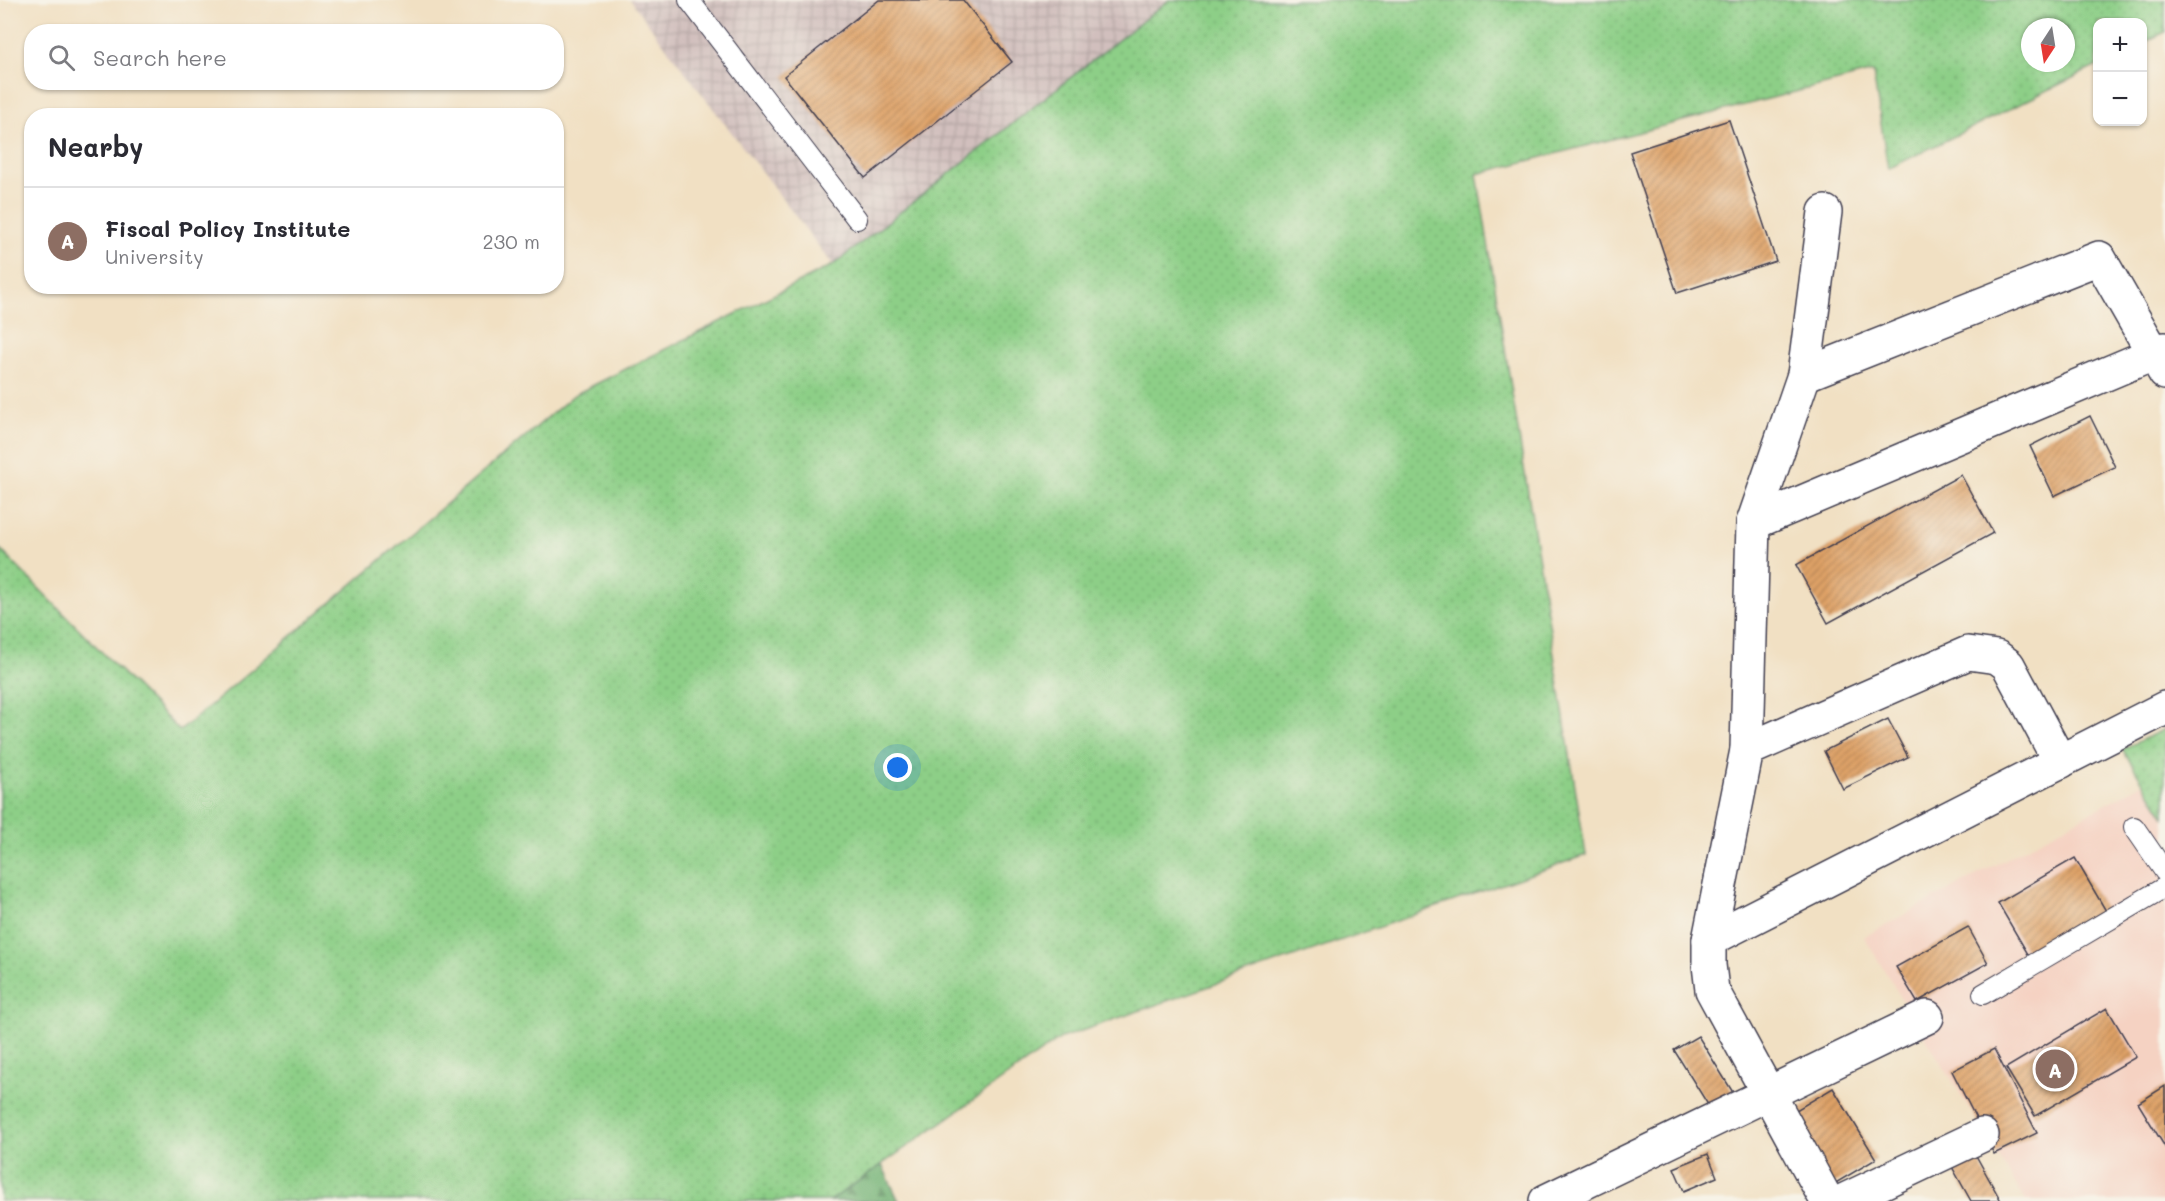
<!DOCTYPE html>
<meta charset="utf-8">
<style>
:root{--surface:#fff;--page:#f7f7f7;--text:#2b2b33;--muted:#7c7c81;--line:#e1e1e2;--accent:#db2777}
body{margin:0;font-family:Mali,sans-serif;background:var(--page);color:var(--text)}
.controls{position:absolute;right:18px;top:18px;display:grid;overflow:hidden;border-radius:12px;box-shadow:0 2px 4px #0004}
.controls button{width:54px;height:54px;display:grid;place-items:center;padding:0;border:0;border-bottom:2px solid var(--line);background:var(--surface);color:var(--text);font:30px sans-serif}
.compass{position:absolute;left:2021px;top:18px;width:54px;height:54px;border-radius:50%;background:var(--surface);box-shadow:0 2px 4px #0004;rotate:192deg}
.you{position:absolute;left:898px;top:768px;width:21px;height:21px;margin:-15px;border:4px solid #fff;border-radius:50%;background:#1a73e8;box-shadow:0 0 0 9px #1a73e833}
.badge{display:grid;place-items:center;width:39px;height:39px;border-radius:50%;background:var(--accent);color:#fff;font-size:20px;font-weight:700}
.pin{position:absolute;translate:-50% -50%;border:3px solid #fff;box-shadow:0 2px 6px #0006}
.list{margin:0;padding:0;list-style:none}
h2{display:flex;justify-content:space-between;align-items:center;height:78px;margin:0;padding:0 24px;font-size:26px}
h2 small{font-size:20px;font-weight:400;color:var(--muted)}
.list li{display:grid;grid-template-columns:39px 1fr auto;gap:18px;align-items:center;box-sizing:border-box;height:108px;padding:0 24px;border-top:2px solid var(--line)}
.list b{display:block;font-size:22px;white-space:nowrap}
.list p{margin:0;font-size:20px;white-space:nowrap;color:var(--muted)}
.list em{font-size:20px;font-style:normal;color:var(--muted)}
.icon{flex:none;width:33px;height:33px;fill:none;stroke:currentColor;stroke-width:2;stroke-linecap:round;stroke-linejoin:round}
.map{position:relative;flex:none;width:2165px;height:1201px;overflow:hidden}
.search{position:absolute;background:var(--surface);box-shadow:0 2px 4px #0004;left:24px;top:24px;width:540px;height:66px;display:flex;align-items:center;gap:15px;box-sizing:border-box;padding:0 21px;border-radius:24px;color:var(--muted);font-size:22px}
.panel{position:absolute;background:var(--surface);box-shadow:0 2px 4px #0004;left:24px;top:108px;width:540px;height:186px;border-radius:24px}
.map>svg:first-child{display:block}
.built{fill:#f5d2c2}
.industrial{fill:url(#industrial-grid)}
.green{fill:url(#green-dots);stroke:#587861;stroke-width:1.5;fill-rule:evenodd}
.forest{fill:url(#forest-firs);stroke:#4a6a58;stroke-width:1.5}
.building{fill:url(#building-hatch)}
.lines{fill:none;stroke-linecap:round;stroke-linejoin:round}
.service-casing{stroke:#413e4f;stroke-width:22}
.minor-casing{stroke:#413e4f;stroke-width:36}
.service{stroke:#fff;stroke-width:20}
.minor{stroke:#fff;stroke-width:33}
</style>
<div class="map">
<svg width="2165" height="1201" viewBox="0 0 2165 1201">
<defs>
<pattern id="industrial-grid" width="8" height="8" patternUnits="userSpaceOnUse" patternTransform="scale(1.5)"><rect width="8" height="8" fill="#d1bfbd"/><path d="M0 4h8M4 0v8" fill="none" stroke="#b3a4a3"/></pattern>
<pattern id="green-dots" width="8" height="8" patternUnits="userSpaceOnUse" patternTransform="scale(1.5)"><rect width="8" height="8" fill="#8dcf87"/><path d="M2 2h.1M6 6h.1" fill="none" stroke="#79b175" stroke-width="1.8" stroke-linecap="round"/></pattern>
<pattern id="forest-firs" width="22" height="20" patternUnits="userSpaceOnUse" patternTransform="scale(1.5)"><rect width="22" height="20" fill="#72b274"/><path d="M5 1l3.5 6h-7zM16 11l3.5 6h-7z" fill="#5d9060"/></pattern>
<pattern id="building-hatch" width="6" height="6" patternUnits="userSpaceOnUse" patternTransform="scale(1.5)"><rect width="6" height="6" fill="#dea166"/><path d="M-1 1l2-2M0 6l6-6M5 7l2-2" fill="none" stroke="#b48355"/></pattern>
</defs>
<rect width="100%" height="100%" fill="#f7f3e8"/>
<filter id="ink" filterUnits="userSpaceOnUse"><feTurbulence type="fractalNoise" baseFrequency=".0167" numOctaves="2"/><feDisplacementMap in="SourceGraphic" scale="12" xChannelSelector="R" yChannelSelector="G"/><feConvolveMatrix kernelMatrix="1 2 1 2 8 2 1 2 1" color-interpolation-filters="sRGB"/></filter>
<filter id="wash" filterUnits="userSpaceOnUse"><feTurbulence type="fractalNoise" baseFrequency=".008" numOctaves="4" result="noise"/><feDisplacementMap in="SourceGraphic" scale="24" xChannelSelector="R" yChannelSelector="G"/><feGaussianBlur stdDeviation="1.35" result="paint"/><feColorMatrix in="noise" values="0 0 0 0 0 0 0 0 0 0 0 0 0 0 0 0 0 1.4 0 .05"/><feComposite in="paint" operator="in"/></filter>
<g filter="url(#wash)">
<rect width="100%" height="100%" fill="#f1e0c3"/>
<!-- built -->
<polygon class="built" points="2144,783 2165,817 2165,1201 2026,1201 1864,937"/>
<!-- industrial -->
<polygon class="industrial" points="630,0 1169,0 833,265"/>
<!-- green -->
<g class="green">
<path d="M1169,0h996v32l-22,11 -1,-21h-44l-1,44 -209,103 -15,-97 -396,102 109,681 -525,183 -231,163h-830v-652l180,182 394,-336 259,-130zM2030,27h36v36h-36z"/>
<polygon points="2165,729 2165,817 2122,749"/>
</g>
<!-- forest -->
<polygon class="forest" points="882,1165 899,1201 830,1201"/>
<g id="blocks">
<!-- building -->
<g class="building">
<polygon points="879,0 963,0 1012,62 865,178 784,76"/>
<polygon points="1729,120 1776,261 1677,293 1630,152"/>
<polygon points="2090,416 2115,467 2054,496 2030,446"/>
<polygon points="1961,475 1993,533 1828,623 1796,565"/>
<polygon points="1888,719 1908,757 1843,789 1824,751"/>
<polygon points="2075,858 2106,911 2029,956 1998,903"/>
<polygon points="1968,927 1988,963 1917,1002 1896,967"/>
<polygon points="2107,1008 2136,1057 2035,1116 2006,1068"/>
<polygon points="1698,1036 1734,1094 1710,1108 1674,1050"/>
<polygon points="1994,1049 2037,1133 1994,1154 1952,1071"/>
<polygon points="2165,1086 2165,1147 2138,1103"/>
<polygon points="1833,1088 1876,1159 1829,1187 1786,1116"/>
<polygon points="1974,1152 2001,1201 1971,1201 1951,1165"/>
<polygon points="1708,1154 1717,1177 1684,1191 1674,1168"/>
</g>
</g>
</g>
<g filter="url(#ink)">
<use href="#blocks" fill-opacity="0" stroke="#413e4f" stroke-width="1.5"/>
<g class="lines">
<defs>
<g id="service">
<polyline points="689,0 857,219"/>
<polyline points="2134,827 2165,872"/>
<polyline points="1983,994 2165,887"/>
</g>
<g id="minor">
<polyline points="1825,212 1804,375 1753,523 1747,750 1709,940 1709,965 1712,990 1827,1201"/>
<polyline points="1804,375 2099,258 2165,373"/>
<polyline points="1753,523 2165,349"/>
<polyline points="1747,750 1968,653 1997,657 2008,665 2060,762"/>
<polyline points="1709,940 2165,708"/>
<polyline points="1546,1201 1927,1017"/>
<polyline points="1843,1201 1982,1135"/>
</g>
</defs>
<!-- service casing -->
<use href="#service" class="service-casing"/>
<!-- minor casing -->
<use href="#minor" class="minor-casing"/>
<!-- service -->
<use href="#service" class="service"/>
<!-- minor -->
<use href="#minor" class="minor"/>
</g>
</g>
</svg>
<div class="controls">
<button>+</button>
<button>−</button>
</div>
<svg class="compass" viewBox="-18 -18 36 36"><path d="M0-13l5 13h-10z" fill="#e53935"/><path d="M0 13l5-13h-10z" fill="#7c7c81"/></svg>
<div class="you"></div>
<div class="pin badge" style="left:2055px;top:1069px;background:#8d6e63">A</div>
<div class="search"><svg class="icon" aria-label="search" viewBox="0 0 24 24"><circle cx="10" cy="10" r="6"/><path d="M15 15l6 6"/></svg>Search here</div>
<section class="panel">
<h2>Nearby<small></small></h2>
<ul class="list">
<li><span class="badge" style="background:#8d6e63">A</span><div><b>Fiscal Policy Institute</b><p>University</p></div><em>230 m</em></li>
</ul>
</section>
</div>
